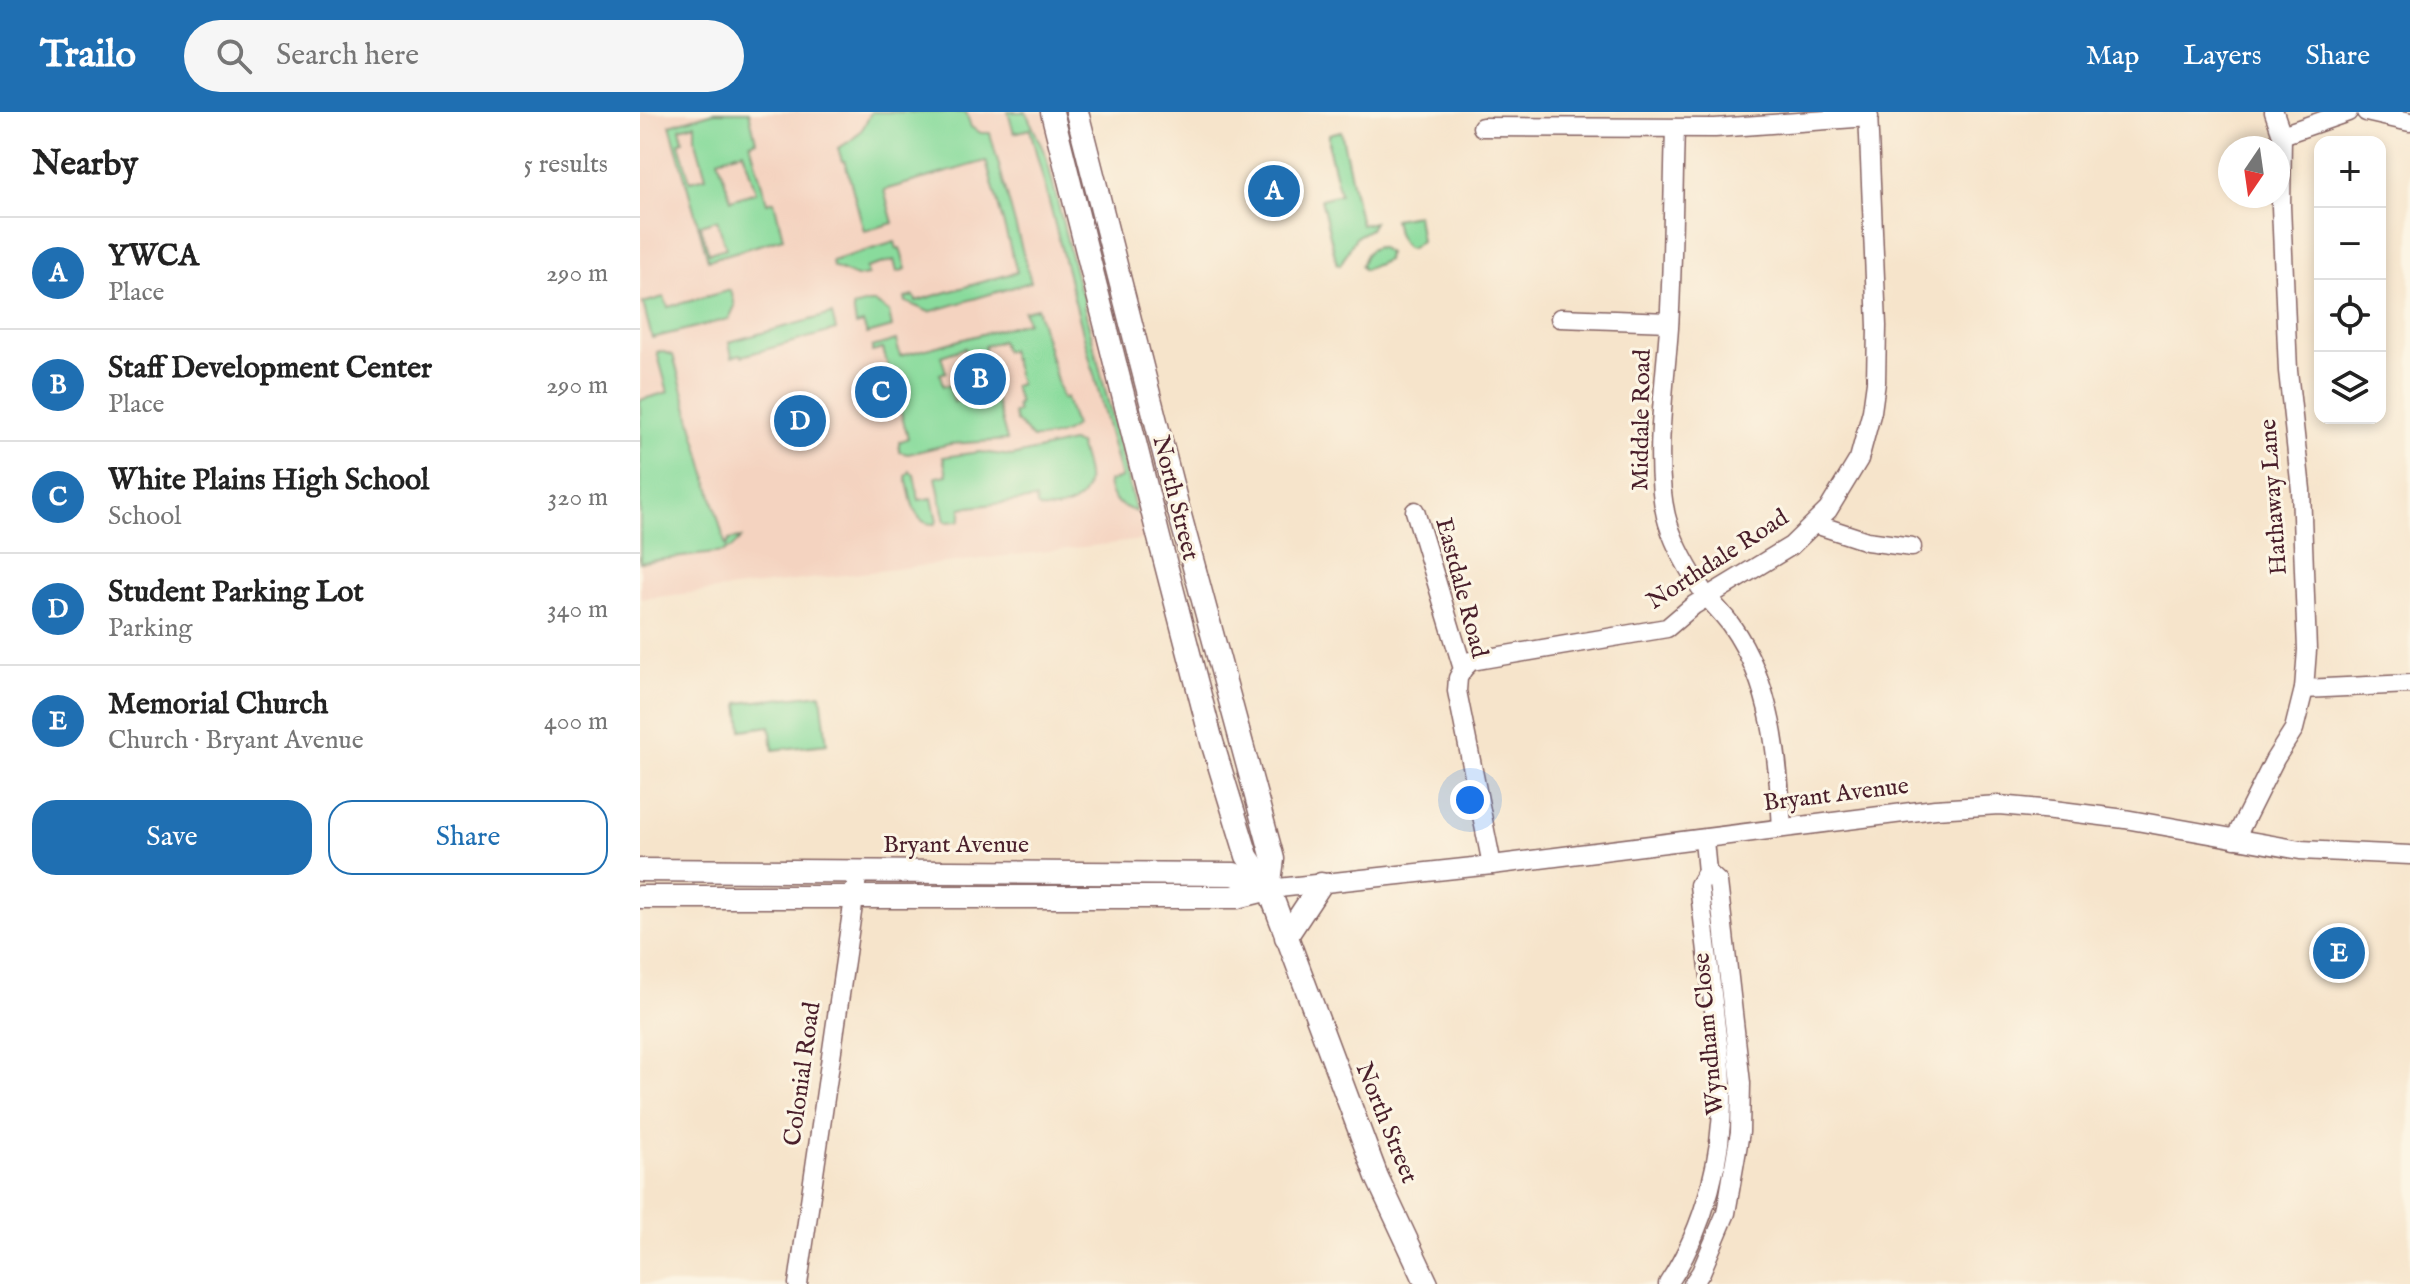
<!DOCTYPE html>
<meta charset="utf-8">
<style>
:root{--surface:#fff;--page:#f6f6f6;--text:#222;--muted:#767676;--line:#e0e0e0;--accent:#1f6fb2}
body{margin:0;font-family:"IM FELL English",serif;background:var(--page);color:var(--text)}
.controls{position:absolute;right:24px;top:24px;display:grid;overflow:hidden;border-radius:16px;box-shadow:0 4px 12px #0003}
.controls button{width:72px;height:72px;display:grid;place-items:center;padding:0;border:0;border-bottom:2px solid var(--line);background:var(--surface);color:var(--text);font:40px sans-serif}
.compass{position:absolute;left:1578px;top:24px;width:72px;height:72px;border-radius:50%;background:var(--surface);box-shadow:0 4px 12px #0003;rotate:193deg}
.you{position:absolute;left:830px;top:688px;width:28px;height:28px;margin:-20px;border:6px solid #fff;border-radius:50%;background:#1a73e8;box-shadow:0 0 0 12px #1a73e833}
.badge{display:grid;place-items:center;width:52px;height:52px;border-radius:50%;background:var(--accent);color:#fff;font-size:26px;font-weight:700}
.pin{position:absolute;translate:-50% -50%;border:4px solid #fff;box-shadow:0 2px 8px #0006}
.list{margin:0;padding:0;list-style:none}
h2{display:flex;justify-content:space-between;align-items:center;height:104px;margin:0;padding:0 32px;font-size:34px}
h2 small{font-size:26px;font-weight:400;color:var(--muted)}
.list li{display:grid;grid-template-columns:52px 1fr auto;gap:24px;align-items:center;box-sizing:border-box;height:112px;padding:0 32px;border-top:2px solid var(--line)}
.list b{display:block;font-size:30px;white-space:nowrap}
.list p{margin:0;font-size:26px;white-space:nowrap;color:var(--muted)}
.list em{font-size:26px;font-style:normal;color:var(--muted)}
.actions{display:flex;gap:16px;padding:24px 32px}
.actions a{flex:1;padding:18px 0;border:2px solid var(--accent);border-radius:24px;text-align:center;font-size:28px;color:var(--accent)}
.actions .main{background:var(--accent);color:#fff}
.icon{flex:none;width:44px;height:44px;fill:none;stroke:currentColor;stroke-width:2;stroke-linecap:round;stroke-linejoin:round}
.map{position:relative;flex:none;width:1770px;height:1172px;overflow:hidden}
header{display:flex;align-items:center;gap:48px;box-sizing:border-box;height:112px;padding:0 40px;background:var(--accent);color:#fff}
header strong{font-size:38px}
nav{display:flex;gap:44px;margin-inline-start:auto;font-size:28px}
.search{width:560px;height:72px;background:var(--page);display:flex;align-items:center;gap:20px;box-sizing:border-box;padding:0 28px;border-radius:44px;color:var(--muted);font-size:30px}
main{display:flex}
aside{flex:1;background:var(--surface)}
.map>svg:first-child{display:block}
.built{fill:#f4d3c0}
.green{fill:#89db9c;stroke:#6a7d64;stroke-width:2;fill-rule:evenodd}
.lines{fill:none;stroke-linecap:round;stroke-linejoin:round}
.minor-casing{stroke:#866463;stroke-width:21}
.major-casing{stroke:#866463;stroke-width:25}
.minor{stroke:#fff;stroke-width:18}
.major{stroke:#fff;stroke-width:22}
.labels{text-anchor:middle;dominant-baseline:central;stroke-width:6;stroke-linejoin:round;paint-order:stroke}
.street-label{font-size:24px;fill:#4a1f2b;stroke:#fcf5e5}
</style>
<header>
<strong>Trailo</strong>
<div class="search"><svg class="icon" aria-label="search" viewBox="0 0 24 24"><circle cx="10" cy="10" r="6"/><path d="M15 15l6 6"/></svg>Search here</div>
<nav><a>Map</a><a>Layers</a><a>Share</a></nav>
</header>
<main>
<aside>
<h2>Nearby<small>5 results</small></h2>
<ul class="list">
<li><span class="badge">A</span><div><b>YWCA</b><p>Place</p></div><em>290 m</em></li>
<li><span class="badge">B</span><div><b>Staff Development Center</b><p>Place</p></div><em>290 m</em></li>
<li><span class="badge">C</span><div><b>White Plains High School</b><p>School</p></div><em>320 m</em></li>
<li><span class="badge">D</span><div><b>Student Parking Lot</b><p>Parking</p></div><em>340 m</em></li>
<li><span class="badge">E</span><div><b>Memorial Church</b><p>Church · Bryant Avenue</p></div><em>400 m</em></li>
</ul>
<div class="actions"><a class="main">Save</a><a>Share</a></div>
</aside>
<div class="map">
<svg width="1770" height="1172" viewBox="0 0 1770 1172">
<rect width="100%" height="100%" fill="#fcf5e5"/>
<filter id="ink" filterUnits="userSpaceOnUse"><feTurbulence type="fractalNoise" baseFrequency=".0125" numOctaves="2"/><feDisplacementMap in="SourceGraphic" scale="16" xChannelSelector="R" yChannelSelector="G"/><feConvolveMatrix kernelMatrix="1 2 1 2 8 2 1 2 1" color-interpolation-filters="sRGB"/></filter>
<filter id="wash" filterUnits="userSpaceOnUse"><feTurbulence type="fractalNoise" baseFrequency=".006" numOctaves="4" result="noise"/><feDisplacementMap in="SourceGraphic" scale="32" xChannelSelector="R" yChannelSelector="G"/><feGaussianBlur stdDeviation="1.8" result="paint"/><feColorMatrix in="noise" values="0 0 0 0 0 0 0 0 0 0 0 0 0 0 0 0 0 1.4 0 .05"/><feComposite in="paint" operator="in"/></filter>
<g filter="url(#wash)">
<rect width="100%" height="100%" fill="#f6e4cb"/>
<!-- built -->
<polygon class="built" points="0,0 412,0 519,426 0,487"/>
<!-- green -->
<g class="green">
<path d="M74,0h35l7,29 -6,2 17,60 7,-2 9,37 -75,22 -38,-135zM55,12v14l11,39 -16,4 -11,-38 4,-2 -3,-13zM103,39l13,41 -25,8 -13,-41zM77,108l9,28 -17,5 -9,-28z"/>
<path d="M231,0h95l5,15 10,6h9l41,149 -102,30 -23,-10 -1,-4 9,-2 2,5 101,-29 -31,-111 -102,29 9,33 -29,8 -19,-70h-3l-4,-13c18,-9 26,-18 33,-36z"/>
<path d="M368,0h18l20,44 33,132 5,9v10l52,205c-17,-7 -25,-10 -28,-30l13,-4 -91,-349 -16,4z"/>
<polygon points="701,19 721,113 734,110 730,117 716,125 700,153 697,152 681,87 700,82 689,38 689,22"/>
<polygon points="777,103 781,129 770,137 766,136 757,122 754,107"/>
<polygon points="255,130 257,137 260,136 266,157 257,160 254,148 226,156 228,163 216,165 193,155 192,149"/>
<path d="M739,135l9,6 -1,7 -23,10 -3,-4c4,-10 6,-18 18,-19z"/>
<polygon points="91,178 95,194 89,207 12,226 3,191 24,185 28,195"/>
<polygon points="228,191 236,191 249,200 252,215 227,222 223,211 216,213 213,195"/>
<path d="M397,196l25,91 4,-1 9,28c-14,11 -27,12 -43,12l-16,-17 -3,-8 5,-1 -2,-7 3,-2 -5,-17 6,-2 -10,-34 -5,1 -4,-10 -17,5 6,22 -17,5 -8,-25 -24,8 5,16 -6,2 3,12 6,-1 5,17 25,-8 -2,-7 9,-2 2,9 6,-1 13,47 -57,4 -42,10 -9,-2v-10l9,-4 -25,-89 -11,3v-5l24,-7 4,16 127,-34 -3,-11z"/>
<polygon points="192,202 196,218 102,244 101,242 92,245 89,230"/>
<polygon points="20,239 33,243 86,435 89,428 101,426 92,436 83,440 0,450 0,288 28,280 17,240"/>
<path d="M431,330l8,2c3,10 7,21 8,32 3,27 -26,35 -46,33l-4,-3 -1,-7 -75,9v9l-2,4 -14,1 -9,-45 11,-2 -4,-18 36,-5 33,4z"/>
<path d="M270,359l4,4 5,25 13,-2 5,23 -2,3c-23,2 -24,-29 -29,-47z"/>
<polygon points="181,582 187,632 133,638 130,614 102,618 99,591"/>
</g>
</g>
<g filter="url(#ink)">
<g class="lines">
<defs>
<g id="minor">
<polyline points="1726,0 1770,10"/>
<polyline points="842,15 1075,16 1229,5"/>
<path d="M1035,16c-2,67 -2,134 -6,200 -4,56 -16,135 -3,188 6,24 21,51 34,71 9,14 22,25 31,38 42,60 47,133 51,203"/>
<polyline points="1642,23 1708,0"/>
<polyline points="920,206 1029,210"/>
<polyline points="775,399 823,557 818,566 817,579 852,753"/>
<polyline points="1175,412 1227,429 1272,435"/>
<polyline points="823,557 831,549 1027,516 1054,493 1151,434 1188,398 1219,347 1232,299 1236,270 1237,214 1228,0"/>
<polyline points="1664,577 1770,572"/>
<polyline points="1595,727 1635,647 1654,617 1664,577 1667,538 1661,378 1648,259 1641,94 1642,23 1634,0"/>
<polyline points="629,777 852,753 1295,697 1359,693 1413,698 1485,707 1660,738 1770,743"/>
<polyline points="158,1172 218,759"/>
<path d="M1028,1172c37,-57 56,-129 54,-198 0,-22 -5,-45 -7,-67 -5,-45 -11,-90 -16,-134l8,-13 -3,-32"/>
<polyline points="1053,1172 1061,1160 1086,1101 1100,1020 1101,971 1078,770 1067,760"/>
</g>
<g id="major">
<polyline points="412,0 519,426 572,630 607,744 629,777 737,1065 787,1172"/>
<polyline points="437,0 537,392 633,747 629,777"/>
<polyline points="0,758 594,762 629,777"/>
<polyline points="0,785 597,785 629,777"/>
<polyline points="646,825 681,772"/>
</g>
</defs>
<!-- minor casing -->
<use href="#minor" class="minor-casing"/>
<!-- major casing -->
<use href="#major" class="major-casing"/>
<!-- minor -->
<use href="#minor" class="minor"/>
<!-- major -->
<use href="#major" class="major"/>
</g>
</g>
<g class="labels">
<!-- street labels -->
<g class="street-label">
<text transform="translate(1002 308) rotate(-89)">Middale Road</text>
<text transform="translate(1634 385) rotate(-94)">Hathaway Lane</text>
<text transform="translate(535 386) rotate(76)">North Street</text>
<text transform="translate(1078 448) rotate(-33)">Northdale Road</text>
<text transform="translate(821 476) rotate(75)">Eastdale Road</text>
<text transform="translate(1196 683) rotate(-7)">Bryant Avenue</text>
<text x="316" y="733">Bryant Avenue</text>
<text transform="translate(1069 922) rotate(-95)">Wyndham Close</text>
<text transform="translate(163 962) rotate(-82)">Colonial Road</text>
<text transform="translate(746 1011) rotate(68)">North Street</text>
</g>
</g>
</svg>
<div class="controls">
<button>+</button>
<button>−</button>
<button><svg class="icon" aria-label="locate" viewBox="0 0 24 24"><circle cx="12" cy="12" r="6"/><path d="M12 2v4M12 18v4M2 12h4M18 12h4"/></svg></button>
<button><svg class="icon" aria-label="layers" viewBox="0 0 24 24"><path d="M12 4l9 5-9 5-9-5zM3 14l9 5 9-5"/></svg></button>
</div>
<svg class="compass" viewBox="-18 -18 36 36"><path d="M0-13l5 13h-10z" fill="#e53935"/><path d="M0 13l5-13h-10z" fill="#767676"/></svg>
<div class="you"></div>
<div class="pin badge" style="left:634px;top:79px">A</div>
<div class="pin badge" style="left:340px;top:267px">B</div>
<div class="pin badge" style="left:241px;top:280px">C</div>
<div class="pin badge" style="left:160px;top:309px">D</div>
<div class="pin badge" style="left:1699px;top:841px">E</div>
</div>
</main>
